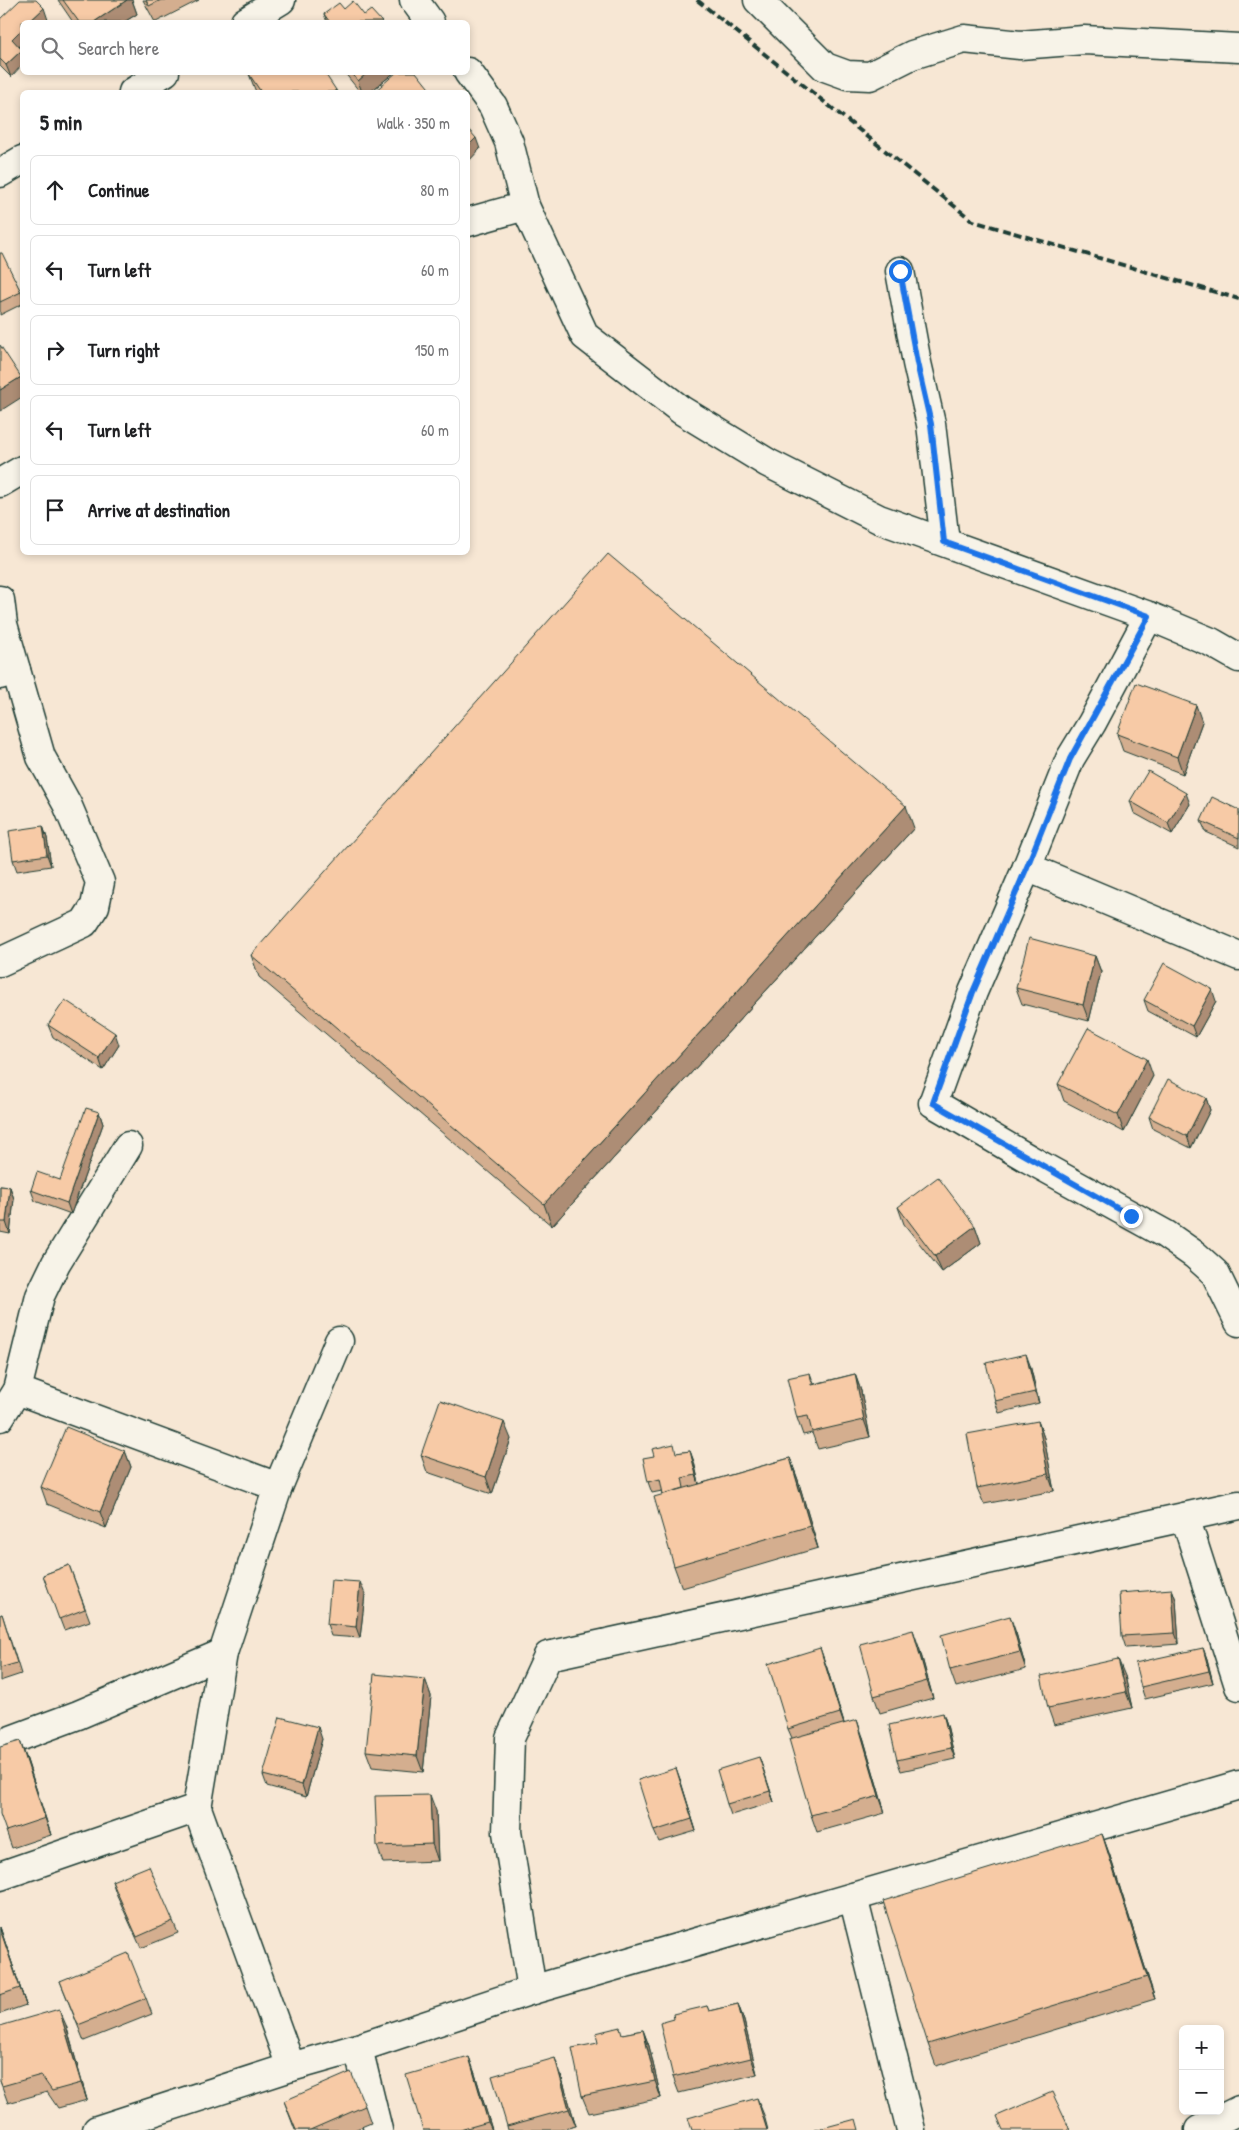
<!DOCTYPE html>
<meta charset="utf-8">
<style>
:root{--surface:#fff;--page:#f6f6f6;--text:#202124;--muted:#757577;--line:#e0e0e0}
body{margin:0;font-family:"Patrick Hand",sans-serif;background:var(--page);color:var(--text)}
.controls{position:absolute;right:15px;bottom:15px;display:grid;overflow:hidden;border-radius:8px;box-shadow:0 2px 8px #0003}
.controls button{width:45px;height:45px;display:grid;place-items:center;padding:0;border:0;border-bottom:1px solid var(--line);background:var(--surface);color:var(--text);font:25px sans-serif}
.stop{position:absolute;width:15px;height:15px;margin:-11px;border:4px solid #1a73e8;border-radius:50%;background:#fff}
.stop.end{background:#1a73e8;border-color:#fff;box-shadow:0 1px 5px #0008}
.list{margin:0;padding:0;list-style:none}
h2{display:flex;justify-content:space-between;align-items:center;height:65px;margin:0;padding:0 20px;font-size:21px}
h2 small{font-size:16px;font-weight:400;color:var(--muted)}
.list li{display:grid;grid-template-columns:32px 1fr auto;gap:15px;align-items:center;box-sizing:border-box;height:70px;margin:0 10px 10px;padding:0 10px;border:1px solid var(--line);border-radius:8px}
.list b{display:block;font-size:19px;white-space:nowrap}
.list em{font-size:16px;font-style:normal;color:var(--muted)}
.icon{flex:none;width:28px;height:28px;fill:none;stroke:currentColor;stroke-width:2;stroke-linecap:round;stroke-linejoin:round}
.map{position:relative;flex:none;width:1239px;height:2130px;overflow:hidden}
.search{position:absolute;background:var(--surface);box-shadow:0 2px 8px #0003;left:20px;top:20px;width:450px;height:55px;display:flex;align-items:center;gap:12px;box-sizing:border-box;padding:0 18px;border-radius:8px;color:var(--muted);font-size:19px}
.panel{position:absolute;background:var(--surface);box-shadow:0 2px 8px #0003;left:20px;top:90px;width:450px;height:465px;border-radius:8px}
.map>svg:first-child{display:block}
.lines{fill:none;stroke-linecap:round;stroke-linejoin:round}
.minor-casing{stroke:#1f3d34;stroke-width:31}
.minor{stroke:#f7f3e8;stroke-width:28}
.rail{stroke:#1f3d34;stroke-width:4;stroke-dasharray:8 4;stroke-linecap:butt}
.wall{fill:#d4ae8f;stroke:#1f3d34}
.shaded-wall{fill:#ad8d74;stroke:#1f3d34}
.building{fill:#f7caa6;stroke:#1f3d34}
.route{stroke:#1a73e8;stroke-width:6}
</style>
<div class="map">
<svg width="1239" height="2130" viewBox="0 0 1239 2130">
<rect width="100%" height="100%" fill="#f7e7d4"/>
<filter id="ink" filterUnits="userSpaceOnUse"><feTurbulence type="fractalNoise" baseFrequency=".02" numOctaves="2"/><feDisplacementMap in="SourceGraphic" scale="10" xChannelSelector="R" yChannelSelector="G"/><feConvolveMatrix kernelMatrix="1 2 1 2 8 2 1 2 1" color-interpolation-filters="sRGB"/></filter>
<g filter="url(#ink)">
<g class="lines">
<defs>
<g id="minor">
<polyline points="414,0 430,22"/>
<polyline points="758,0 825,67 847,75 870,76 912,55 964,39 1020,45 1084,40 1239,48"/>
<polyline points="245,22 281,0"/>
<polyline points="468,72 493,106 509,142 525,206"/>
<polyline points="133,92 165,72"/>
<polyline points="0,173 22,160"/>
<polyline points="468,222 525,206 585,336 681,410 768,463 879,519 1149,616 1211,642 1239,658"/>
<polyline points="900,271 917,363 931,424 945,542"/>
<polyline points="0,483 22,470"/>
<polyline points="0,600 3,624 16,670 0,675"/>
<polyline points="1149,616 1092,723 1070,759 1027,867 973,992 933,1103 1029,1159 1165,1234 1195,1255 1215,1273 1239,1322"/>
<polyline points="1027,867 1239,956"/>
<polyline points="0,962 84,923 95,906 100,882 67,804 41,757 16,670"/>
<polyline points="17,1390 278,1487"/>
<polyline points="0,1417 17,1390 40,1296 56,1263 128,1146"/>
<polyline points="1185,1517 1239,1686"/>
<polyline points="0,1744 78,1715 223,1653"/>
<polyline points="0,1876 197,1808"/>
<polyline points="853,1897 911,2130"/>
<polyline points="532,1990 507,1832 510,1738 548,1656 1239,1505"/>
<polyline points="358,2048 378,2130"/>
<polyline points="291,2067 197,1808 223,1653 278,1487 339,1341"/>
<polyline points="97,2130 291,2067 358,2048 532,1990 1239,1785"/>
<polyline points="1199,2130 1239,2110"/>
</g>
</defs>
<!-- minor casing -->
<use href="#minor" class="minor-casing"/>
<!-- minor -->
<use href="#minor" class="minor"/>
<!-- rail -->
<polyline class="rail" points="697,0 973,221 1239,299"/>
</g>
<!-- wall -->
<g class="wall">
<polygon points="58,0 132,0 137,14 124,22 73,22"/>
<polygon points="143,0 199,0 156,22 155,22"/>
<polygon points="344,9 364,15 327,22 324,14"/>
<polygon points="0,19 48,20 22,22 22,44 20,47 11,77 0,66"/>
<polygon points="344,72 395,72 370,92 360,92"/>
<polygon points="249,74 336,90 337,92 256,92"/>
<polygon points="0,253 21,292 22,296 22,304 0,315"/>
<polygon points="1202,722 1183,774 1123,751 1117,734"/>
<polygon points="1130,801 1190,804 1172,834 1134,813"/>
<polygon points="1239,810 1239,847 1206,832 1201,821"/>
<polygon points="43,826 47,838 51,866 17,871 13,860"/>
<polygon points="914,828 552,1226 259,977 251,955"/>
<polygon points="1095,956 1101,972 1089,1021 1022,1004 1016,988"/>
<polygon points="1144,1000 1216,1001 1196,1037 1148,1011"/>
<polygon points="48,1025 119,1045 103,1070 53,1037"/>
<polygon points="1153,1076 1124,1132 1064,1101 1058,1084"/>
<polygon points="1206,1098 1210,1110 1191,1148 1153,1129 1149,1117"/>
<polygon points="99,1112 103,1124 71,1214 35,1201 31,1190 60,1180"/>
<polygon points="0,1186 10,1187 14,1199 10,1234 0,1232"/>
<polygon points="898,1207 975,1226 981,1243 942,1272 904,1224"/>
<polygon points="1030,1365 1039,1403 999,1413 995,1401"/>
<polygon points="810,1373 814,1384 855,1374 861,1391 870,1437 818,1449 812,1433 803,1435 797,1418"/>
<polygon points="1038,1421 1044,1438 1054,1491 984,1504 977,1488"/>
<polygon points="511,1439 492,1494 427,1472 421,1455"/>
<polygon points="125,1451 131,1467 106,1528 47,1504 41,1487"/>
<polygon points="690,1451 694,1462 699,1484 790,1458 798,1480 818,1548 682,1588 674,1566 662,1491 652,1493 648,1482 677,1453"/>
<polygon points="69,1565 90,1621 64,1630 43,1575"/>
<polygon points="1172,1589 1176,1600 1179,1644 1126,1648 1122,1636"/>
<polygon points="365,1594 360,1638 331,1636 327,1624"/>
<polygon points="2,1614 21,1674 0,1681 0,1615"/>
<polygon points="1016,1633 1026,1669 956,1687 950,1670"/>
<polygon points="919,1647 933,1698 880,1713 874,1696"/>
<polygon points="1203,1648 1207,1659 1213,1683 1145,1699 1141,1687"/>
<polygon points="826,1665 844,1723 863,1737 885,1813 817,1832 811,1815 792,1738 788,1729"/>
<polygon points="1125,1676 1132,1708 1054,1725 1048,1708"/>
<polygon points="425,1679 431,1696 423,1772 372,1767 366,1751"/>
<polygon points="943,1713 947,1725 955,1759 901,1771 897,1760"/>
<polygon points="322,1739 306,1797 267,1786 263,1775"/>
<polygon points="26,1757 51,1835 12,1848 6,1831"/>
<polygon points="759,1757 774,1802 731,1815 727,1804"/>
<polygon points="680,1779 696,1831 659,1842 654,1831"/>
<polygon points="436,1811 438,1861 383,1863 377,1846"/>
<polygon points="1102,1834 1110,1856 1155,1999 936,2066 928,2044"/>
<polygon points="112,1881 173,1921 178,1933 141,1948 116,1893"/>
<polygon points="0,1927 26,2005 0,2014"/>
<polygon points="60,1981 146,1998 152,2014 84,2041"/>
<polygon points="738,2004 744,2021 757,2074 679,2093 673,2077 674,2019 707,2006 709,2011"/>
<polygon points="66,2025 87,2100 58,2108 47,2092 8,2103 0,2081"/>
<polygon points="643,2030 649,2046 661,2098 589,2113 582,2096 598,2043 623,2034"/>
<polygon points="469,2057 475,2074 492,2130 423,2130"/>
<polygon points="561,2075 576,2126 560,2130 508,2130 507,2126"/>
<polygon points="284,2101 365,2106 371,2123 354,2130 295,2130"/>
</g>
<!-- shaded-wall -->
<g class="shaded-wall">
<polygon points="127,0 132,0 137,14 124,22 94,22"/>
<polygon points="44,8 48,20 45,22 29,22"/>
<polygon points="22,29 22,44 16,50 12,39"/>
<polygon points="22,50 22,65 11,77 6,65"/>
<polygon points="368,72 395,72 370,92 362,92 358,81"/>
<polygon points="476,138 480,149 468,162 468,146"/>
<polygon points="21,377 22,382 22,397 0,411 0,390"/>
<polygon points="1196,705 1202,722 1183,774 1177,757"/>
<polygon points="1186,793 1190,804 1172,834 1168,823"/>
<polygon points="906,806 914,828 552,1226 544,1204"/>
<polygon points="43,826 47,838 51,866 47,855"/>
<polygon points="1095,956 1101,972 1089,1021 1083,1005"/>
<polygon points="1212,989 1216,1001 1196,1037 1192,1026"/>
<polygon points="115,1033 119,1045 103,1070 99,1058"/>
<polygon points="1147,1059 1153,1076 1124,1132 1118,1115"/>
<polygon points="1206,1098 1210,1110 1191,1148 1187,1136"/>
<polygon points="99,1112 103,1124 71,1214 67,1203"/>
<polygon points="10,1187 14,1199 10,1234 6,1222"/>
<polygon points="975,1226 981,1243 942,1272 935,1256"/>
<polygon points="1026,1354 1030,1365 1039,1403 1035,1392"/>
<polygon points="855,1374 861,1391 870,1437 864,1420"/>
<polygon points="1038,1421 1044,1438 1054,1491 1048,1474"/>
<polygon points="504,1422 511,1439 492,1494 486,1477"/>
<polygon points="125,1451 131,1467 106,1528 100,1512"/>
<polygon points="690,1451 694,1462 700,1487 696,1475"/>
<polygon points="790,1458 798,1480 818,1548 810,1526"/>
<polygon points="360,1582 365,1594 360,1638 356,1627"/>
<polygon points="1172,1589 1176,1600 1179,1644 1175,1633"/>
<polygon points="1010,1616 1016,1633 1026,1669 1020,1652"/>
<polygon points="913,1630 919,1647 933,1698 927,1681"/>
<polygon points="820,1648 826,1665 846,1730 840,1713"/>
<polygon points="1203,1648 1207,1659 1213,1683 1209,1671"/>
<polygon points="1118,1659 1125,1676 1132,1708 1126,1692"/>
<polygon points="425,1679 431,1696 423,1772 417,1756"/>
<polygon points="943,1713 947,1725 955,1759 951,1748"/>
<polygon points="857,1720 863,1737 885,1813 879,1796"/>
<polygon points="318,1727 322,1739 306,1797 302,1785"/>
<polygon points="20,1741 26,1757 51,1835 45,1818"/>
<polygon points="759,1757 763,1768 774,1802 770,1791"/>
<polygon points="676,1768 680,1779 696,1831 692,1819"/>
<polygon points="430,1795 436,1811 438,1861 432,1844"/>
<polygon points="1102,1834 1110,1856 1155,1999 1147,1977"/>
<polygon points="0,1927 26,2005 0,1929"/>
<polygon points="738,2004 744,2021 757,2074 751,2058"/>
<polygon points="59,2009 66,2025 87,2100 81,2083"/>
<polygon points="643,2030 649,2046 661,2098 655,2081"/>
<polygon points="469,2057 475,2074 492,2130 488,2122"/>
<polygon points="555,2058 561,2075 576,2126 569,2109"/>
<polygon points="757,2098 764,2115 768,2130 767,2130"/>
</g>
<!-- building -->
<g class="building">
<polygon points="20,0 36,0 44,8 29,22 22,22 22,29 12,39 22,50 6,65 0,59 0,19"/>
<polygon points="63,0 127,0 94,22 79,22"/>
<polygon points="146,0 161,0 149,6"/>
<polygon points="353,1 364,15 371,10 382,22 327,22 329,21 324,14 339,3 344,9"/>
<polygon points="251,72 324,72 336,90 333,92 261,92 249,74"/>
<polygon points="351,72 368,72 358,81"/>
<polygon points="397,72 416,72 432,92 374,92"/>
<polygon points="468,129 476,138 468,146"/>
<polygon points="0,253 2,253 21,292 0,302"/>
<polygon points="0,345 21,377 0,390"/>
<polygon points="608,554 906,806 544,1204 251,955"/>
<polygon points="1136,683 1196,705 1177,757 1117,734"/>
<polygon points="1148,771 1186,793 1168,823 1130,801"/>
<polygon points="1212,797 1239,810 1239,838 1201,821"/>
<polygon points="43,826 47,855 13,860 9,831"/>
<polygon points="1029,938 1095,956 1083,1005 1016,988"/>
<polygon points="1164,963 1212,989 1192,1026 1144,1000"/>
<polygon points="65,1000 115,1033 99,1058 48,1025"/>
<polygon points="1088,1028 1147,1059 1118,1115 1058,1084"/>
<polygon points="1168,1079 1206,1098 1187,1136 1149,1117"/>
<polygon points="86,1108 99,1112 67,1203 31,1190 37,1172 60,1180"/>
<polygon points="938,1177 975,1226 935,1256 898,1207"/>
<polygon points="0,1186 10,1187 6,1222 0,1222"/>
<polygon points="1026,1354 1035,1392 995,1401 986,1363"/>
<polygon points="810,1373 812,1385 855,1374 864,1420 812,1432 808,1416 797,1418 787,1378"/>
<polygon points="440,1400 504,1422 486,1477 421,1455"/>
<polygon points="1038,1421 1048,1474 977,1488 967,1434"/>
<polygon points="66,1427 125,1451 100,1512 41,1487"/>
<polygon points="674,1444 676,1453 690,1451 696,1475 682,1478 684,1488 663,1494 660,1479 648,1482 643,1458 654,1456 652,1449"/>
<polygon points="790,1458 810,1526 674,1566 654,1497"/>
<polygon points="69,1565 85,1609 59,1619 43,1575"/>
<polygon points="331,1580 360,1582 356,1627 327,1624"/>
<polygon points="1172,1589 1175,1633 1122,1636 1119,1593"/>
<polygon points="2,1614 17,1663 0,1668 0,1615"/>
<polygon points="1010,1616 1020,1652 950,1670 941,1635"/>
<polygon points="913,1630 927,1681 874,1696 860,1644"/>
<polygon points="820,1648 840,1713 788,1729 768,1664"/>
<polygon points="1203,1648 1209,1671 1141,1687 1135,1663"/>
<polygon points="1118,1659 1126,1692 1048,1708 1041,1676"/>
<polygon points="374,1674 425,1679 417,1756 366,1751"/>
<polygon points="943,1713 951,1748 897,1760 889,1725"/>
<polygon points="280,1717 318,1727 302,1785 263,1775"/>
<polygon points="857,1720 879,1796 811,1815 789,1739"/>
<polygon points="20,1741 45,1818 6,1831 0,1814 0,1747"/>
<polygon points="759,1757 770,1791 727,1804 717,1770"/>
<polygon points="676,1768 692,1819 654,1831 638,1780"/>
<polygon points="430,1795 432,1844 377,1846 375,1796"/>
<polygon points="1102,1834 1147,1977 928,2044 883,1901"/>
<polygon points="149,1866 173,1921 137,1937 112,1881"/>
<polygon points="0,1929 20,1988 0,1995"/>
<polygon points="128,1953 146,1998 78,2025 60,1981"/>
<polygon points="738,2004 751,2058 673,2077 660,2023 674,2019 673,2014 707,2006 709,2011"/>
<polygon points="59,2009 81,2083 52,2091 41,2075 2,2086 0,2081 0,2026"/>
<polygon points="620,2027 622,2034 643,2030 655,2081 582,2096 572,2048 598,2043 596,2033"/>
<polygon points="469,2057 488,2122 460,2130 423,2130 406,2075"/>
<polygon points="555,2058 569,2109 507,2126 492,2076"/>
<polygon points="351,2072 365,2106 310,2130 296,2130 284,2101"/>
<polygon points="1052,2092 1070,2130 1003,2130 997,2116"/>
<polygon points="757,2098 767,2130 692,2130 688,2118"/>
<polygon points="856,2119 859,2130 815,2130"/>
</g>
</g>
<g class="lines" filter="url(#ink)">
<!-- route -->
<polyline class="route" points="900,271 917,363 931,424 944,542 1149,616 1070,759 1027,867 973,992 933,1103 1131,1216"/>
</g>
</svg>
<div class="controls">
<button>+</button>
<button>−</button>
</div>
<div class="stop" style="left:900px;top:271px"></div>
<div class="stop end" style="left:1131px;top:1216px"></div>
<div class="search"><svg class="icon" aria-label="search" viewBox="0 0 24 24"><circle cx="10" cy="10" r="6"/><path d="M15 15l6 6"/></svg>Search here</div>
<section class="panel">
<h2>5 min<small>Walk · 350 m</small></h2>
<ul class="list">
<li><svg class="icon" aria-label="ahead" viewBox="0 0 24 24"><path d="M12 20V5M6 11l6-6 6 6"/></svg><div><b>Continue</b></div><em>80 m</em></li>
<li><svg class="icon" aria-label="left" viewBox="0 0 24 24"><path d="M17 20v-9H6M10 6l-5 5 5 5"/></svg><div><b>Turn left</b></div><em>60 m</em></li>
<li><svg class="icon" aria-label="right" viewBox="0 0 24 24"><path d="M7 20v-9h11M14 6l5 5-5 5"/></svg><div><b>Turn right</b></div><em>150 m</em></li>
<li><svg class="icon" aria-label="left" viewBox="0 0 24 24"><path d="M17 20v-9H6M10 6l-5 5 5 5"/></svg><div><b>Turn left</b></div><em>60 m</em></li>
<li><svg class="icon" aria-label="arrive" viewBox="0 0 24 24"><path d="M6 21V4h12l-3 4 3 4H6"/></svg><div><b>Arrive at destination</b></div></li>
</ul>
</section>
</div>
